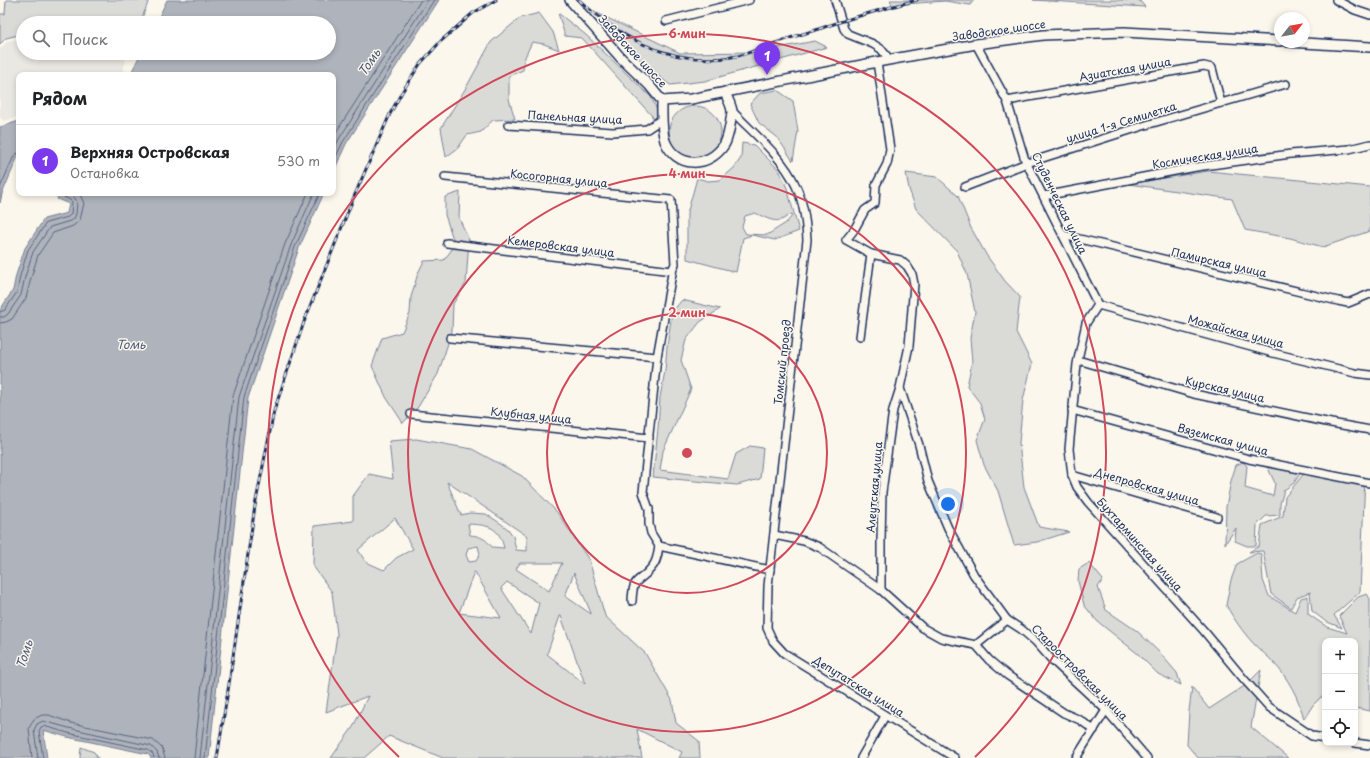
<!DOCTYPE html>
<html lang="ru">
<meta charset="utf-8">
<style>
:root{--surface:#fff;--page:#f2f2f2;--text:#202124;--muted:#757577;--line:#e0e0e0;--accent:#7c3aed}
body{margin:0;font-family:"Playpen Sans",sans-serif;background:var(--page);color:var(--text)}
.controls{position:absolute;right:12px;bottom:12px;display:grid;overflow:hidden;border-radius:8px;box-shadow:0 2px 6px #0003}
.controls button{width:36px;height:36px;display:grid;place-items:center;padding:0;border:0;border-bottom:1px solid var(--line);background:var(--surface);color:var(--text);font:20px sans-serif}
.compass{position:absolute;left:1274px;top:12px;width:36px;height:36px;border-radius:50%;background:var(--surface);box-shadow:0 2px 6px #0003;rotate:59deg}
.you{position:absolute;left:948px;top:504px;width:14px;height:14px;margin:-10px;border:3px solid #fff;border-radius:50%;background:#1a73e8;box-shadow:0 0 0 6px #1a73e833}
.badge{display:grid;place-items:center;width:26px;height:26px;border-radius:50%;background:var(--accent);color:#fff;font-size:13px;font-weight:700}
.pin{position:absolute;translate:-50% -33px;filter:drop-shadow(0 1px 2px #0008)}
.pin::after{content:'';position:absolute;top:21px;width:14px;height:12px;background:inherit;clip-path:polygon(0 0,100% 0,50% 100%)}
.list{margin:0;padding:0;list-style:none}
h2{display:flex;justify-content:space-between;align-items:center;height:52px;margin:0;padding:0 16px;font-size:17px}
h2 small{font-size:13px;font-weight:400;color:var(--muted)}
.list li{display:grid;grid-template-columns:26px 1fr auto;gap:12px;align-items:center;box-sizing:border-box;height:72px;padding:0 16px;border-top:1px solid var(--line)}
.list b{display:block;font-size:15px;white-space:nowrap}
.list p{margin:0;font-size:13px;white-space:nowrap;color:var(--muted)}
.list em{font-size:13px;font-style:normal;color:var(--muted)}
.icon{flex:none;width:22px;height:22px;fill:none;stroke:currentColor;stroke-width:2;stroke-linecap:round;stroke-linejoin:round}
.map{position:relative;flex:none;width:1370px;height:758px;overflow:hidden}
.search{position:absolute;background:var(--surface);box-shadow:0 2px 6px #0003;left:16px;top:16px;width:320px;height:44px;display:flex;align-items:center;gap:10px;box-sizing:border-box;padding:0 14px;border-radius:22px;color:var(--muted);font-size:15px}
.panel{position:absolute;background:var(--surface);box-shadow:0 2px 6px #0003;left:16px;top:72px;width:320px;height:124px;border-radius:8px}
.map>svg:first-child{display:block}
.built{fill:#eae8e2}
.green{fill:#dadad7;stroke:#7a849a;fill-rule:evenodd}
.water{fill:#afb3bb;stroke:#747e96}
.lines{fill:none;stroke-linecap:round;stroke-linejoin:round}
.shore{stroke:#566483;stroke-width:1}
.minor-casing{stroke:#1b2f5e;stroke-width:10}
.major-casing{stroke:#1b2f5e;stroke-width:12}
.minor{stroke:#fbf7ec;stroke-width:7}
.major{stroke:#fbf7ec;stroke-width:9}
.rail-casing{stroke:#1b2f5e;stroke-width:3}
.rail{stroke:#fbf7ec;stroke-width:1.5;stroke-dasharray:4.5;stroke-linecap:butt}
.ring{fill:none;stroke:#d1495b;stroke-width:2}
.labels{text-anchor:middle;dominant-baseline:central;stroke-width:3;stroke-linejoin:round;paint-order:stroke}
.street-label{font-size:11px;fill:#1b2f5e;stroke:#fbf7ec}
.water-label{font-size:12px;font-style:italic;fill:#47577a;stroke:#fbf7ec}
.centre{fill:#d1495b;stroke:#fbf7ec;stroke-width:2}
.ring-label{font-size:12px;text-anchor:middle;font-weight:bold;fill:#d1495b;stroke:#fbf7ec;stroke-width:3;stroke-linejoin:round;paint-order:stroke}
</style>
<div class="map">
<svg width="1370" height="758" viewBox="0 0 1370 758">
<rect width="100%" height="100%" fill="#fbf7ec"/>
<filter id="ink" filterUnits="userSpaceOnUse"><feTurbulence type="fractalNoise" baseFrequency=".025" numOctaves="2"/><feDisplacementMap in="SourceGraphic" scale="8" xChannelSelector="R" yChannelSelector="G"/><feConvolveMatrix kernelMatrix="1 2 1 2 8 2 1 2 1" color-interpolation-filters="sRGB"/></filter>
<g filter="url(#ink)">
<!-- built -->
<polygon class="built" points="23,38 23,53 112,53 126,60 121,75 19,75 19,116 5,121 0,118 0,49 8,41"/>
<!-- green -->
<g class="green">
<polygon points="6,0 149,0 140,23 23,23 23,34 6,38 0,44 0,14 5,14"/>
<polygon points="890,0 974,0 970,5 945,1 892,5"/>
<polygon points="1033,0 1139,0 1145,7"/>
<polygon points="539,13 553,32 559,50 544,44 532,42 525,57 523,70 509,76 509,99 515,119 493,120 481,132 467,135 458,148 446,157 441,128 467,86 491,42 520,18"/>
<polygon points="558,13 586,35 651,97 663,123 663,144 652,116 582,38 565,36"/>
<polygon points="597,13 680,53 756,52 815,41 827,47 705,81 670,85 650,69 618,39"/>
<polygon points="777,90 793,101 798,131 793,161 777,137 759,123 750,104 760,93"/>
<circle cx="695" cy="132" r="26"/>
<path d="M742,143l12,2 25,25 8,18 12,43 -24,9 -23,-5 -9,3 -7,34 -49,-13v-45l10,-36 11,3 12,-1 14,-12 7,-10zM755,213c14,6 23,13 35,1l3,1 -7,8 -19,12 -21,-1 -4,-7 3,-11z"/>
<polygon points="1208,171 1370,187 1370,231 1323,247 1290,238 1245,230 1232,199 1128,184"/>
<polygon points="906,173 937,177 958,196 971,228 987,256 1005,281 1020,297 1016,332 1032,364 1023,400 1019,443 1024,487 1039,527 1069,532 1037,542 1014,545 998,491 984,465 977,440 985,419 980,403 967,386 972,362 970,338 975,312 967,274 957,251 916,209 909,189"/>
<polygon points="460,192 459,218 469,240 466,283 453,304 452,331 438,374 418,407 403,423 386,397 372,366 382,338 402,332 410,313 411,297 418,273 424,261 444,260 455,245 445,215 445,197"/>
<polygon points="682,300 720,309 700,322 686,340 681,360 691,389 663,451 660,470 728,479 736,454 750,446 763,448 760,479 737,485 653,477 658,428 660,397 665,371 667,347 672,312"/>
<path d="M416,439l56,10 50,27 35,36 32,48 16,56 40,37 27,47 4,23 23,18 1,17h-21l3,-6 -45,-23 5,29h-199l-54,-22 -25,22h-33l22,-31 15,-31 -42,16 11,-78 -5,-42 -19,-26 1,-40 39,-5v-25l16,-22 24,5 -4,-38zM447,482l80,54v15l-11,-1 -3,-14 -5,-7 -8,-6 -14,-9 -16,-1 -9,2zM395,518l18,31 -17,9 -12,12 -18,-8 -8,-12zM468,524c20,1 31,2 36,24l-12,-1c-6,-8 -11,-11 -22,-12zM478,546l2,8 -4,7 -7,1 -3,-7 2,-7zM520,563h42l-13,28 -33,-22zM474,572h1l26,46 -42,-5zM574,573l17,40v1l-26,-18zM507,582l32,21 -8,31 -30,-46zM560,616h1l24,68 -38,-30z"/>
<polygon points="1243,462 1247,466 1245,488 1273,496 1275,483 1265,462 1303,469 1294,483 1284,490 1280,504 1280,515 1266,516 1257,525 1256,546 1247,546 1235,541 1236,528 1225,544 1226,507 1231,481 1236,465"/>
<polygon points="1306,471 1365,477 1360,592 1334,615 1342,628 1325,621 1312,611 1310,592 1297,597 1291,608 1271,594 1263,551 1249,552 1259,546 1262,525 1283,516 1285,497"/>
<path d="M1257,553l4,1 2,26 6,16 26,16 6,-14 7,-2v18l19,13 20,6 -8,-17 19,-19 9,-3 3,5v112l-15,-3v-67h-30v57l-4,-1 -8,8 -9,14c-5,-21 -16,-41 -31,-57 -6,-7 -14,-12 -20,-19 -11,-12 -19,-24 -27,-38l5,-25 6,-16z"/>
<polygon points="1089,563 1103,580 1098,587 1106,610 1137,631 1159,652 1177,673 1181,685 1158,674 1138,654 1097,621 1084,605 1078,581 1079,569"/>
<polygon points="1261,670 1251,727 1288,758 1198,758 1187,745 1189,711 1192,687 1209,709 1246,685"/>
<polygon points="81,747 94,752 98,758 80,758"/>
</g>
<!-- water -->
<g class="water">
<polygon points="167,0 439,0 346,144 333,173 333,75 130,75 141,53 329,53 329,23 156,23"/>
<polygon points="19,121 19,154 2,194 0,203 0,127"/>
<polygon points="60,193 324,193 299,248 248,398 209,758 151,758 148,754 67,737 43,730 47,758 0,758 0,310 13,290 16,275 25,248 44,219 67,213 69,204 57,199"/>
</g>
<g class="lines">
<!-- shore -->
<g class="shore">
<polyline points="333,137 421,0"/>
<polyline points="333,151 339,139 428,0"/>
<polyline points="333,163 343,142 434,0"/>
<polyline points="0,188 14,156 16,154 19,153"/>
<polyline points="0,312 5,310 17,292 20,276 28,250 46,223 68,217 71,214 72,202 70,200 64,197 63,193"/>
<polyline points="0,317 4,317 8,314 21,295 25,277 33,252 50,227 70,221 74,219 76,214 77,202 74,197 68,193"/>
<polyline points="0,323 6,322 12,319 26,298 31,278 38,255 53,233 73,226 80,220 84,203 79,193"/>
<polyline points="32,758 29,728 34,719 42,715 49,715 71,723 153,740 162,748 165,758"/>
<polyline points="38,758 34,730 37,724 43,721 69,728 151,746 157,752 159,758"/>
<polyline points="43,758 39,731 41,727 44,726 68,733 148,750 153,754 154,758"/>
<polyline points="194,758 233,396 285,244 308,193"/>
<polyline points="200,758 239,397 291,245 314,193"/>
<polyline points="205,758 244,397 295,247 320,193"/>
</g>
<defs>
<g id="minor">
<polyline points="835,0 844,29 848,34 873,44 881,49 890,60"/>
<polyline points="1336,0 1355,10 1370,15"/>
<polyline points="666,21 749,0"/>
<polyline points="976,44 1007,101 1025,160 1098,305"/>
<polyline points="877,62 890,149 887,164 876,185 875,203 865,210 854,230 846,240 871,254 900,260 907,266 912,274 914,284 909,346 900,388 919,445 928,481 948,528 974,575 1007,620 1021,629 1035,641 1051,659 1106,710 1147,758"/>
<polyline points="1007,101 1204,66 1212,68 1221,103"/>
<path d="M732,111c22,23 50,45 64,75 8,17 10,35 11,54l-39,346 -1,42 6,13 11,12 171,105"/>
<polyline points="508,125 613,132 647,129 662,119"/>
<polyline points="445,177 671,200 675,264 673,268 657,357 643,492 649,509 649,524 651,533 659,546"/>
<polyline points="965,187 1027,163 1146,125 1286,84"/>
<polyline points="1044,196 1196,167 1291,154 1349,149 1370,144"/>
<polyline points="1063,235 1338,301 1348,303 1370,294"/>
<polyline points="447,243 672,271"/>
<polyline points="1098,305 1086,323 1077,364 1069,449 1072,475 1077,487 1088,502 1204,631 1243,678 1269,707 1312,736 1325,738"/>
<polyline points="1098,305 1273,353 1355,373 1370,375"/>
<polyline points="860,337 871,254"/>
<polyline points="450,338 657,357"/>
<polyline points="1078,360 1194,394 1331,423 1370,430"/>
<polyline points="900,388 893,410 882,492 881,541 881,590 923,628 941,638 976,645 989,660 1007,675 1064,713 1080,720 1094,730"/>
<polyline points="1072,410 1249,459 1370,483"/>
<polyline points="411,414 649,438"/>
<polyline points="1072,475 1217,517"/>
<polyline points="774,535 804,541 819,547 881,590"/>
<polyline points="659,546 770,570"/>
<path d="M632,601c1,-27 8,-17 20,-34 5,-5 6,-14 7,-21"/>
<polyline points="976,645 1007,620"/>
<polyline points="1355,743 1370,745"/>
<polyline points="861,758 885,716"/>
<polyline points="1076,758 1106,710"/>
</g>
<g id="major">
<path d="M570,0l51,58 28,27 13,16c0,12 -1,28 3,40 11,27 43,28 59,4 4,-6 7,-25 8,-33 0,-6 -5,-14 -7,-20"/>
<polyline points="1288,42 1370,47"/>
<polyline points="662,101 691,99 877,62 976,44 1043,35 1124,32 1280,41"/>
</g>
</defs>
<!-- minor casing -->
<use href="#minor" class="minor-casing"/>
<!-- major casing -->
<use href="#major" class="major-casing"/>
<!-- minor -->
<use href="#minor" class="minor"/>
<!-- major -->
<use href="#major" class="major"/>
<defs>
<g id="rail">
<path d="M579,0c45,42 97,68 159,56 9,-2 18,-6 26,-9 17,-6 34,-12 52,-17 33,-12 67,-21 101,-30"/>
<polyline points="217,758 229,684 255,506 274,411 304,322 353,199 390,114 402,92 420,64 441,41 473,13 496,0"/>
</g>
</defs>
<!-- rail casing -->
<use href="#rail" class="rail-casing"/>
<!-- rail -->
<use href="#rail" class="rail"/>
</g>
</g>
<!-- distance rings -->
<g class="ring">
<circle cx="687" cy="453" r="140"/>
<circle cx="687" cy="453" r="279"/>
<path d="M399 757A419 419 0 1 1 975 757"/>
</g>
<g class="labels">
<!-- street labels -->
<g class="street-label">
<text transform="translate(999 30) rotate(-8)">Заводское шоссе</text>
<text transform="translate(633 51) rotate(47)">Заводское шоссе</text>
<text transform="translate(1125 69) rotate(-10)">Азиатская улица</text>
<text transform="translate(575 117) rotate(3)">Панельная улица</text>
<text transform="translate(1121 122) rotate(-17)">улица 1-я Семилетка</text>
<text transform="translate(1205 156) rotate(-9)">Космическая улица</text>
<text transform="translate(559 178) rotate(6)">Косогорная улица</text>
<text transform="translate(1060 203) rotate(64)">Студенческая улица</text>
<text transform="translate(561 246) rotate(7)">Кемеровская улица</text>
<text transform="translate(1219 262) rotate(13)">Памирская улица</text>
<text transform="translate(1236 331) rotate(15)">Можайская улица</text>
<text transform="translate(782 362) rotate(-84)">Томский проезд</text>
<text transform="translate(1225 389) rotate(13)">Курская улица</text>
<text transform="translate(531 415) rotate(6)">Клубная улица</text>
<text transform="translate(1223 439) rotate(15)">Вяземская улица</text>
<text transform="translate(1147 486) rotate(16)">Днепровская улица</text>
<text transform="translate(874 487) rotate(-85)">Алеутская улица</text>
<text transform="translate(1140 544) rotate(48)">Бухтарминская улица</text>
<text transform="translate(1080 672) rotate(45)">Староостровская улица</text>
<text transform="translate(859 686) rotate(32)">Депутатская улица</text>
</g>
<!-- water labels -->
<g class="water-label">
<text transform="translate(369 62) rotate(-56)">Томь</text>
<text x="131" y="344">Томь</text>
<text transform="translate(24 654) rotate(-72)">Томь</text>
</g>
</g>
<circle cx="687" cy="453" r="6" class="centre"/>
<g class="ring-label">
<text x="687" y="38">6 мин</text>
<text x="687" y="178">4 мин</text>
<text x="687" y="317">2 мин</text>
</g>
</svg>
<div class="controls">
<button>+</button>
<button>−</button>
<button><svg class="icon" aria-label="locate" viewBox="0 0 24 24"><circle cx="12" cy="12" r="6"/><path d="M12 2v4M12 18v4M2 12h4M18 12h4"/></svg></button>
</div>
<svg class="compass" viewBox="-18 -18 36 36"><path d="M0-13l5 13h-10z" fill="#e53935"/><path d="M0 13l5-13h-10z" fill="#757577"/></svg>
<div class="you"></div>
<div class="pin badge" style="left:767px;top:75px">1</div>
<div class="search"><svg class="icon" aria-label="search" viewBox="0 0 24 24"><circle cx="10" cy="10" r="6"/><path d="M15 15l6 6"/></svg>Поиск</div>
<section class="panel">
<h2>Рядом<small></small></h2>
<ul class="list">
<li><span class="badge">1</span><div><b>Верхняя Островская</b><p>Остановка</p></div><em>530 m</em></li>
</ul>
</section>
</div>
